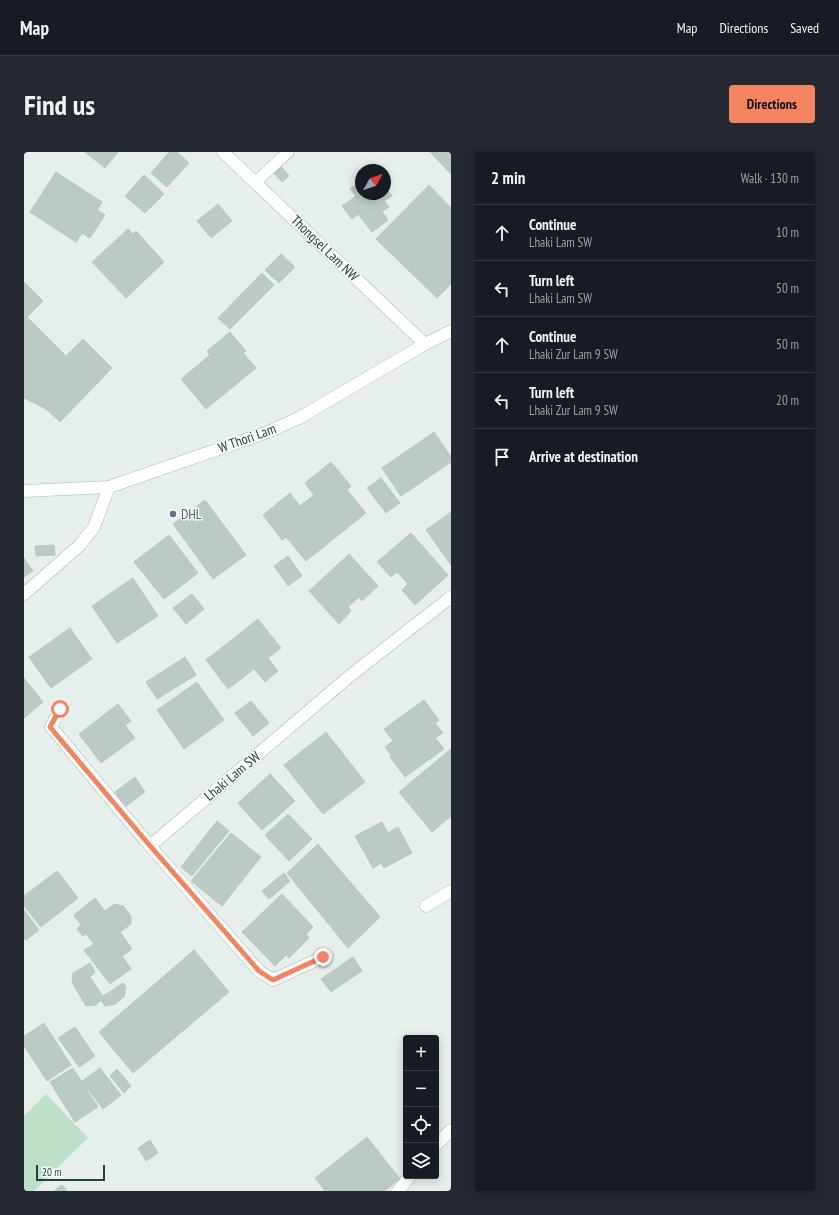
<!DOCTYPE html>
<meta charset="utf-8">
<style>
:root{--surface:#171b24;--page:#242831;--text:#f1f3f6;--muted:#9ea1a6;--line:#363941;--accent:#f4845f}
body{margin:0;font-family:"PT Sans Narrow",sans-serif;background:var(--page);color:var(--text)}
.controls{position:absolute;right:12px;bottom:12px;display:grid;overflow:hidden;border-radius:4px;box-shadow:0 2px 10px #0003}
.controls button{width:36px;height:36px;display:grid;place-items:center;padding:0;border:0;border-bottom:1px solid var(--line);background:var(--surface);color:var(--text);font:20px sans-serif}
.compass{position:absolute;left:331px;top:12px;width:36px;height:36px;border-radius:50%;background:var(--surface);box-shadow:0 2px 10px #0003;rotate:50deg}
.scale{position:absolute;left:12px;bottom:10px;width:69px;box-sizing:border-box;padding-left:4px;border:2px solid #24423a;border-top:0;font-size:11px;line-height:14px;white-space:nowrap;color:#24423a;-webkit-text-stroke:3px #f7fbf9;paint-order:stroke}
.stop{position:absolute;width:12px;height:12px;margin:-9px;border:3px solid #f4845f;border-radius:50%;background:#fff}
.stop.end{background:#f4845f;border-color:#fff;box-shadow:0 1px 4px #0008}
.list{margin:0;padding:0;list-style:none}
h2{display:flex;justify-content:space-between;align-items:center;height:52px;margin:0;padding:0 16px;font-size:17px}
h2 small{font-size:13px;font-weight:400;color:var(--muted)}
.list li{display:grid;grid-template-columns:26px 1fr auto;gap:12px;align-items:center;box-sizing:border-box;height:56px;padding:0 16px;border-top:1px solid var(--line)}
.list b{display:block;font-size:15px;white-space:nowrap}
.list p{margin:0;font-size:13px;white-space:nowrap;color:var(--muted)}
.list em{font-size:13px;font-style:normal;color:var(--muted)}
.icon{flex:none;width:22px;height:22px;fill:none;stroke:currentColor;stroke-width:2;stroke-linecap:round;stroke-linejoin:round}
.map{position:relative;flex:none;width:427px;height:1039px;overflow:hidden;border-radius:4px}
header{display:flex;align-items:center;gap:24px;box-sizing:border-box;height:56px;padding:0 20px;background:var(--surface);border-bottom:1px solid var(--line)}
header strong{font-size:19px}
nav{display:flex;gap:22px;margin-inline-start:auto;font-size:14px}
.intro{display:flex;align-items:center;justify-content:space-between;box-sizing:border-box;height:96px;padding:0 24px}
h1{margin:0;font-size:28px}
.button{padding:10px 18px;border-radius:4px;background:var(--accent);color:#111;font-size:14px;font-weight:700}
main{display:flex;gap:24px;padding:0 24px}
aside{flex:1;background:var(--surface);border-radius:4px;box-shadow:0 2px 10px #0003}
.map>svg:first-child{display:block}
.green{fill:#bfe0c8}
.building{fill:#bbcac4;stroke:#b8c9c2}
.lines{fill:none;stroke-linecap:round;stroke-linejoin:round}
.service-casing{stroke:#a8b8b2;stroke-width:12}
.minor-casing{stroke:#a8b8b2;stroke-width:13}
.secondary-casing{stroke:#a4bbb3;stroke-width:13}
.service{stroke:#fff;stroke-width:11}
.minor{stroke:#fff;stroke-width:12}
.secondary{stroke:#fff;stroke-width:12}
.route{stroke:#f4845f;stroke-width:5}
.service-dot{fill:#5c6f8a;stroke:#f7fbf9;stroke-width:1.5}
.labels{text-anchor:middle;dominant-baseline:central;stroke-width:3;stroke-linejoin:round;paint-order:stroke}
.street-label{font-size:14px;fill:#24423a;stroke:#f7fbf9}
.service-label{font-size:14px;fill:#4e5e75;stroke:#f7fbf9;text-anchor:start}
</style>
<header>
<strong>Map</strong>
<nav><a>Map</a><a>Directions</a><a>Saved</a></nav>
</header>
<div class="intro"><h1>Find us</h1><a class="button">Directions</a></div>
<main>
<div class="map">
<svg width="427" height="1039" viewBox="0 0 427 1039">
<rect width="100%" height="100%" fill="#e6efeb"/>
<!-- green -->
<polygon class="green" points="22,942 64,986 10,1039 0,1039 0,964"/>
<!-- building -->
<g class="building">
<polygon points="61,0 94,0 81,16"/>
<polygon points="145,0 153,0 165,11 143,35 127,21"/>
<polygon points="406,0 427,0 427,22"/>
<polygon points="255,12 265,24 258,30 248,19"/>
<polygon points="32,20 78,50 73,58 81,63 66,86 58,81 52,90 6,60"/>
<polygon points="120,23 140,42 121,61 101,44"/>
<polygon points="337,28 337,42 361,42 361,35 368,44 360,49 365,55 358,60 364,68 348,80 334,62 328,67 318,54 332,44 326,37"/>
<polygon points="405,33 427,56 427,132 413,146 352,87"/>
<polygon points="194,52 208,69 187,86 173,69"/>
<polygon points="104,77 109,82 112,79 140,110 102,146 68,110"/>
<polygon points="257,102 271,115 255,131 241,118"/>
<polygon points="238,121 250,133 206,177 194,166"/>
<polygon points="0,130 19,149 3,165 42,204 59,187 88,216 36,270 22,257 0,246"/>
<polygon points="206,180 222,199 219,201 232,216 182,257 157,227 186,203 183,199"/>
<polygon points="410,280 427,305 427,310 377,344 358,316"/>
<polygon points="307,310 327,334 323,338 342,361 282,409 262,385 258,388 239,363 266,341 276,354 290,343 281,331"/>
<polygon points="357,326 376,351 362,361 343,336"/>
<polygon points="181,348 222,403 189,427 149,372"/>
<polygon points="427,360 427,413 402,378"/>
<polygon points="387,381 424,423 391,453 378,438 384,432 373,420 367,425 353,410"/>
<polygon points="145,383 174,421 140,447 110,410"/>
<polygon points="30,393 31,403 12,404 11,394"/>
<polygon points="325,402 354,434 338,449 335,445 324,455 327,459 315,472 285,439"/>
<polygon points="264,404 278,424 264,434 250,414"/>
<polygon points="0,406 9,419 0,425"/>
<polygon points="109,426 134,464 93,491 68,454"/>
<polygon points="168,442 180,457 162,472 149,456"/>
<polygon points="234,467 257,496 244,506 254,519 241,530 230,517 204,537 182,508"/>
<polygon points="46,476 68,507 27,536 5,505"/>
<polygon points="161,505 172,523 133,547 122,530"/>
<polygon points="0,526 19,550 0,566"/>
<polygon points="173,530 200,568 160,597 133,558"/>
<polygon points="400,548 415,568 411,571 419,581 411,586 420,597 381,625 366,605 367,603 361,595 369,589 360,577"/>
<polygon points="227,549 245,571 229,584 211,561"/>
<polygon points="94,552 107,569 101,573 111,586 77,611 55,582"/>
<polygon points="302,580 341,630 299,662 260,613"/>
<polygon points="427,597 427,664 408,680 375,640"/>
<polygon points="246,622 271,649 238,678 214,651"/>
<polygon points="111,625 121,640 101,655 91,640"/>
<polygon points="264,662 288,687 265,709 241,683"/>
<polygon points="193,669 205,679 168,724 157,715"/>
<polygon points="358,670 364,681 374,675 388,701 360,716 357,711 349,716 331,684"/>
<polygon points="207,681 237,705 198,754 167,729"/>
<polygon points="294,692 356,765 324,796 263,721"/>
<polygon points="33,719 54,746 17,775 0,754 0,744"/>
<polygon points="260,721 266,729 245,747 238,739"/>
<polygon points="258,742 289,775 282,782 285,786 265,806 262,803 251,814 218,780"/>
<polygon points="71,746 81,759 90,752 99,754 107,764 107,772 96,780 108,797 98,804 107,817 86,832 60,798 70,792 62,782 59,784 53,777 57,773 50,763"/>
<polygon points="0,758 15,778 2,788 0,786"/>
<polygon points="170,798 205,840 109,921 75,880"/>
<polygon points="329,805 338,819 307,840 297,827"/>
<polygon points="66,811 71,820 66,825 79,844 99,831 102,835 100,845 91,852 81,854 77,848 72,853 62,854 48,830 49,821"/>
<polygon points="20,871 47,913 23,929 0,894 0,884"/>
<polygon points="51,875 71,904 55,915 34,886"/>
<polygon points="49,916 74,955 51,970 26,930"/>
<polygon points="76,916 97,943 79,957 58,929"/>
<polygon points="93,917 107,934 100,941 86,924"/>
<polygon points="343,985 376,1027 361,1039 301,1039 291,1026"/>
<polygon points="126,988 134,1001 122,1009 114,996"/>
<polygon points="38,1033 43,1039 31,1039 31,1038"/>
</g>
<g class="lines">
<defs>
<polyline id="service" points="232,30 264,0"/>
<g id="minor">
<polyline points="199,0 401,192"/>
<polyline points="36,557 27,575 121,688 235,819 249,828 299,805"/>
<polyline points="126,694 327,523 427,445"/>
<polyline points="402,754 427,739"/>
<polyline points="412,993 427,978"/>
<polyline points="374,1039 386,1024"/>
</g>
<g id="secondary">
<polyline points="0,339 85,335 244,280 275,266 401,192 427,179"/>
<polyline points="0,442 56,393 70,375 85,335"/>
</g>
</defs>
<!-- service casing -->
<use href="#service" class="service-casing"/>
<!-- minor casing -->
<use href="#minor" class="minor-casing"/>
<!-- secondary casing -->
<use href="#secondary" class="secondary-casing"/>
<!-- service -->
<use href="#service" class="service"/>
<!-- minor -->
<use href="#minor" class="minor"/>
<!-- secondary -->
<use href="#secondary" class="secondary"/>
</g>
<g class="lines">
<!-- route -->
<polyline class="route" points="36,557 26,575 121,688 235,819 249,828 299,805"/>
</g>
<!-- markers -->
<circle class="service-dot" cx="149" cy="362" r="4"/>
<g class="labels">
<!-- street labels -->
<g class="street-label">
<text transform="translate(301 96) rotate(44)">Thongsel Lam NW</text>
<text transform="translate(223 286) rotate(-20)">W Thori Lam</text>
<text transform="translate(208 624) rotate(-40)">Lhaki Lam SW</text>
</g>
<!-- service labels -->
<g class="service-label">
<text x="157" y="362">DHL</text>
</g>
</g>
</svg>
<div class="controls">
<button>+</button>
<button>−</button>
<button><svg class="icon" aria-label="locate" viewBox="0 0 24 24"><circle cx="12" cy="12" r="6"/><path d="M12 2v4M12 18v4M2 12h4M18 12h4"/></svg></button>
<button><svg class="icon" aria-label="layers" viewBox="0 0 24 24"><path d="M12 4l9 5-9 5-9-5zM3 14l9 5 9-5"/></svg></button>
</div>
<svg class="compass" viewBox="-18 -18 36 36"><path d="M0-13l5 13h-10z" fill="#e53935"/><path d="M0 13l5-13h-10z" fill="#9ea1a6"/></svg>
<div class="scale">20 m</div>
<div class="stop" style="left:36px;top:557px"></div>
<div class="stop end" style="left:299px;top:805px"></div>
</div>
<aside>
<h2>2 min<small>Walk · 130 m</small></h2>
<ul class="list">
<li><svg class="icon" aria-label="ahead" viewBox="0 0 24 24"><path d="M12 20V5M6 11l6-6 6 6"/></svg><div><b>Continue</b><p>Lhaki Lam SW</p></div><em>10 m</em></li>
<li><svg class="icon" aria-label="left" viewBox="0 0 24 24"><path d="M17 20v-9H6M10 6l-5 5 5 5"/></svg><div><b>Turn left</b><p>Lhaki Lam SW</p></div><em>50 m</em></li>
<li><svg class="icon" aria-label="ahead" viewBox="0 0 24 24"><path d="M12 20V5M6 11l6-6 6 6"/></svg><div><b>Continue</b><p>Lhaki Zur Lam 9 SW</p></div><em>50 m</em></li>
<li><svg class="icon" aria-label="left" viewBox="0 0 24 24"><path d="M17 20v-9H6M10 6l-5 5 5 5"/></svg><div><b>Turn left</b><p>Lhaki Zur Lam 9 SW</p></div><em>20 m</em></li>
<li><svg class="icon" aria-label="arrive" viewBox="0 0 24 24"><path d="M6 21V4h12l-3 4 3 4H6"/></svg><div><b>Arrive at destination</b></div></li>
</ul>
</aside>
</main>
